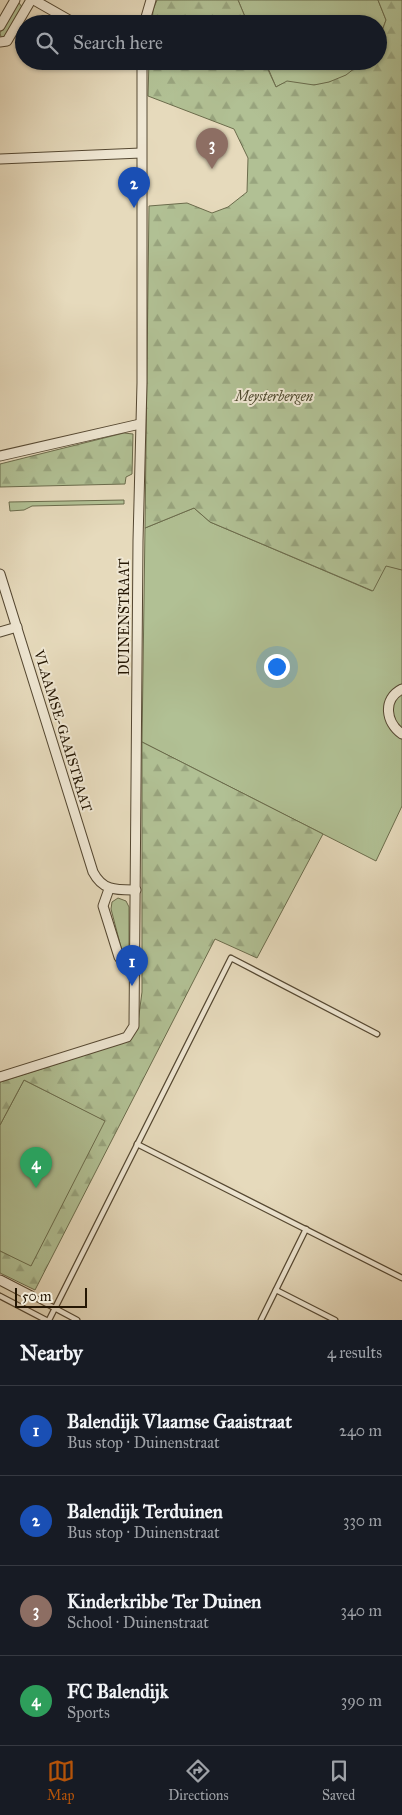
<!DOCTYPE html>
<meta charset="utf-8">
<style>
:root{--surface:#171b24;--page:#20242c;--text:#f1f3f6;--muted:#9ea1a6;--line:#363941;--accent:#b45309}
body{margin:0;font-family:"IM FELL Great Primer",serif;background:var(--page);color:var(--text)}
.scale{position:absolute;left:15px;bottom:12px;width:72px;box-sizing:border-box;padding-left:5px;border:2px solid #251704;border-top:0;font-size:14px;line-height:18px;white-space:nowrap;color:#251704;-webkit-text-stroke:4px #efe7d3;paint-order:stroke}
.you{position:absolute;left:276px;top:666px;width:18px;height:18px;margin:-12px;border:4px solid #fff;border-radius:50%;background:#1a73e8;box-shadow:0 0 0 8px #1a73e833}
.badge{display:grid;place-items:center;width:32px;height:32px;border-radius:50%;background:var(--accent);color:#fff;font-size:16px;font-weight:700}
.pin{position:absolute;translate:-50% -41px;filter:drop-shadow(0 1px 2px #0008)}
.pin::after{content:'';position:absolute;top:26px;width:18px;height:15px;background:inherit;clip-path:polygon(0 0,100% 0,50% 100%)}
.list{margin:0;padding:0;list-style:none}
h2{display:flex;justify-content:space-between;align-items:center;height:65px;margin:0;padding:0 20px;font-size:21px}
h2 small{font-size:16px;font-weight:400;color:var(--muted)}
.list li{display:grid;grid-template-columns:32px 1fr auto;gap:15px;align-items:center;box-sizing:border-box;height:90px;padding:0 20px;border-top:1px solid var(--line)}
.list b{display:block;font-size:19px;white-space:nowrap}
.list p{margin:0;font-size:16px;white-space:nowrap;color:var(--muted)}
.list em{font-size:16px;font-style:normal;color:var(--muted)}
.icon{flex:none;width:28px;height:28px;fill:none;stroke:currentColor;stroke-width:2;stroke-linecap:round;stroke-linejoin:round}
.map{position:relative;flex:none;width:402px;height:1320px;overflow:hidden}
.search{position:absolute;background:var(--surface);box-shadow:0 1px 4px #0004;left:15px;right:15px;top:15px;height:55px;display:flex;align-items:center;gap:12px;box-sizing:border-box;padding:0 18px;border-radius:28px;color:var(--muted);font-size:19px}
.sheet{height:425px;background:var(--surface)}
nav{display:flex;justify-content:space-around;align-items:center;box-sizing:border-box;height:70px;border-top:1px solid var(--line);background:var(--surface);font-size:14px;color:var(--muted)}
nav a{display:grid;justify-items:center;gap:2px}
nav .on{color:var(--accent)}
.map>svg:first-child{display:block}
.green{fill:#b1c094;stroke:#6b6c4c}
.forest{fill:url(#forest-firs);stroke:#6b6c4c}
.lines{fill:none;stroke-linecap:round;stroke-linejoin:round}
.lane-casing{stroke:#554832;stroke-width:7}
.street-casing{stroke:#554832;stroke-width:11}
.lane{stroke:#efe7d3;stroke-width:4.5}
.street{stroke:#efe7d3;stroke-width:9}
.labels{text-anchor:middle;dominant-baseline:central;stroke-width:4;stroke-linejoin:round;paint-order:stroke}
.park-label{font-size:14px;font-style:italic;fill:#4f4a2f;stroke:#efe7d3}
.street-label{font-size:14px;fill:#251704;stroke:#efe7d3}
</style>
<div class="map">
<svg width="402" height="1320" viewBox="0 0 402 1320">
<defs>
<pattern id="forest-firs" width="22" height="20" patternUnits="userSpaceOnUse" patternTransform="scale(1.25)"><rect width="22" height="20" fill="#b1c094"/><path d="M5 1l3.5 6h-7zM16 11l3.5 6h-7z" fill="#98a47e"/></pattern>
</defs>
<rect width="100%" height="100%" fill="#e6dabc"/>
<filter id="stains"><feTurbulence type="fractalNoise" baseFrequency=".004" numOctaves="4"/><feColorMatrix values="0 0 0 0 .2 0 0 0 0 .09 0 0 0 0 .02 0 0 0 .5 -.17"/></filter>
<radialGradient id="worn" r=".72"><stop offset=".6" stop-color="#630" stop-opacity="0"/><stop offset="1" stop-color="#630" stop-opacity=".3"/></radialGradient>
<!-- green -->
<g class="green">
<polygon points="238,0 378,0 386,20 378,42 378,24 248,24"/>
<polygon points="19,3 22,7 4,38 1,37 0,33 16,4"/>
<path d="M265,61h99c-11,14 -33,23 -50,24 -18,2 -21,-8 -38,2z"/>
<polygon points="124,500 124,504 32,506 24,510 10,511 9,502"/>
<polygon points="194,508 210,522 372,591 386,565 402,570 402,806 376,861 142,742 145,528"/>
<polygon points="118,898 126,901 129,907 129,957 127,959 123,955 111,909 112,902"/>
<polygon points="24,1080 106,1121 31,1267 0,1251 0,1125"/>
</g>
<!-- forest -->
<g class="forest">
<polygon points="157,0 238,0 248,24 152,24 153,10"/>
<polygon points="378,0 402,0 402,570 386,566 373,591 210,522 194,508 145,528 149,206 187,203 212,213 228,207 247,192 248,158 234,129 148,96 149,61 264,61 276,87 287,81 314,85 329,82 346,75 364,61 378,61 378,42 386,20"/>
<polygon points="124,433 133,434 132,474 126,477 125,484 0,487 0,464"/>
<polygon points="142,742 323,834 257,958 215,939 35,1290 0,1273 0,1251 31,1266 105,1121 24,1080 0,1125 0,1082 129,1041 137,1030 142,992"/>
</g>
<g class="lines">
<defs>
<g id="lane">
<polyline points="137,1144 402,1278"/>
<polyline points="276,1290 335,1320"/>
<polyline points="0,1296 46,1320"/>
<polyline points="32,1296 77,1320"/>
<polyline points="49,1320 231,958 377,1034"/>
<polyline points="261,1320 306,1229"/>
</g>
<g id="street">
<polyline points="34,0 76,24"/>
<polyline points="144,24 151,0"/>
<polyline points="0,26 15,0"/>
<polyline points="0,42 7,41 31,0"/>
<polyline points="0,159 141,153"/>
<polyline points="0,456 140,424"/>
<path d="M0,574l93,298c10,19 23,18 43,18"/>
<polyline points="0,632 17,627"/>
<path d="M402,689c-20,10 -16,34 0,45"/>
<polyline points="109,889 103,906 119,957 123,963 136,969"/>
<polyline points="0,1077 121,1039 127,1037 134,1026 138,541 142,383 142,61"/>
<polyline points="0,1280 31,1296"/>
</g>
</defs>
<!-- lane casing -->
<use href="#lane" class="lane-casing"/>
<!-- street casing -->
<use href="#street" class="street-casing"/>
<!-- lane -->
<use href="#lane" class="lane"/>
<!-- street -->
<use href="#street" class="street"/>
</g>
<g class="labels">
<!-- park labels -->
<g class="park-label">
<text x="274" y="396">Meysterbergen</text>
</g>
<!-- street labels -->
<g class="street-label">
<text transform="translate(124 617) rotate(-90)">DUINENSTRAAT</text>
<text transform="translate(63 731) rotate(73)">VLAAMSE-GAAISTRAAT</text>
</g>
</g>
<rect width="100%" height="100%" filter="url(#stains)"/>
<rect width="100%" height="100%" fill="url(#worn)"/>
</svg>
<div class="scale">50 m</div>
<div class="you"></div>
<div class="pin badge" style="left:132px;top:986px;background:#1a4fb4">1</div>
<div class="pin badge" style="left:134px;top:208px;background:#1a4fb4">2</div>
<div class="pin badge" style="left:212px;top:169px;background:#8d6e63">3</div>
<div class="pin badge" style="left:36px;top:1188px;background:#2e9e5b">4</div>
<div class="search"><svg class="icon" aria-label="search" viewBox="0 0 24 24"><circle cx="10" cy="10" r="6"/><path d="M15 15l6 6"/></svg>Search here</div>
</div>
<section class="sheet">
<h2>Nearby<small>4 results</small></h2>
<ul class="list">
<li><span class="badge" style="background:#1a4fb4">1</span><div><b>Balendijk Vlaamse Gaaistraat</b><p>Bus stop · Duinenstraat</p></div><em>240 m</em></li>
<li><span class="badge" style="background:#1a4fb4">2</span><div><b>Balendijk Terduinen</b><p>Bus stop · Duinenstraat</p></div><em>330 m</em></li>
<li><span class="badge" style="background:#8d6e63">3</span><div><b>Kinderkribbe Ter Duinen</b><p>School · Duinenstraat</p></div><em>340 m</em></li>
<li><span class="badge" style="background:#2e9e5b">4</span><div><b>FC Balendijk</b><p>Sports</p></div><em>390 m</em></li>
</ul>
</section>
<nav>
<a class="on"><svg class="icon" aria-label="map" viewBox="0 0 24 24"><path d="M3 6l6-2 6 2 6-2v14l-6 2-6-2-6 2zM9 4v14M15 6v14"/></svg>Map</a>
<a><svg class="icon" aria-label="directions" viewBox="0 0 24 24"><path d="M12 3l9 9-9 9-9-9zM9 14v-3h6M13 9l2 2-2 2"/></svg>Directions</a>
<a><svg class="icon" aria-label="saved" viewBox="0 0 24 24"><path d="M7 4h10v16l-5-4-5 4z"/></svg>Saved</a>
</nav>
